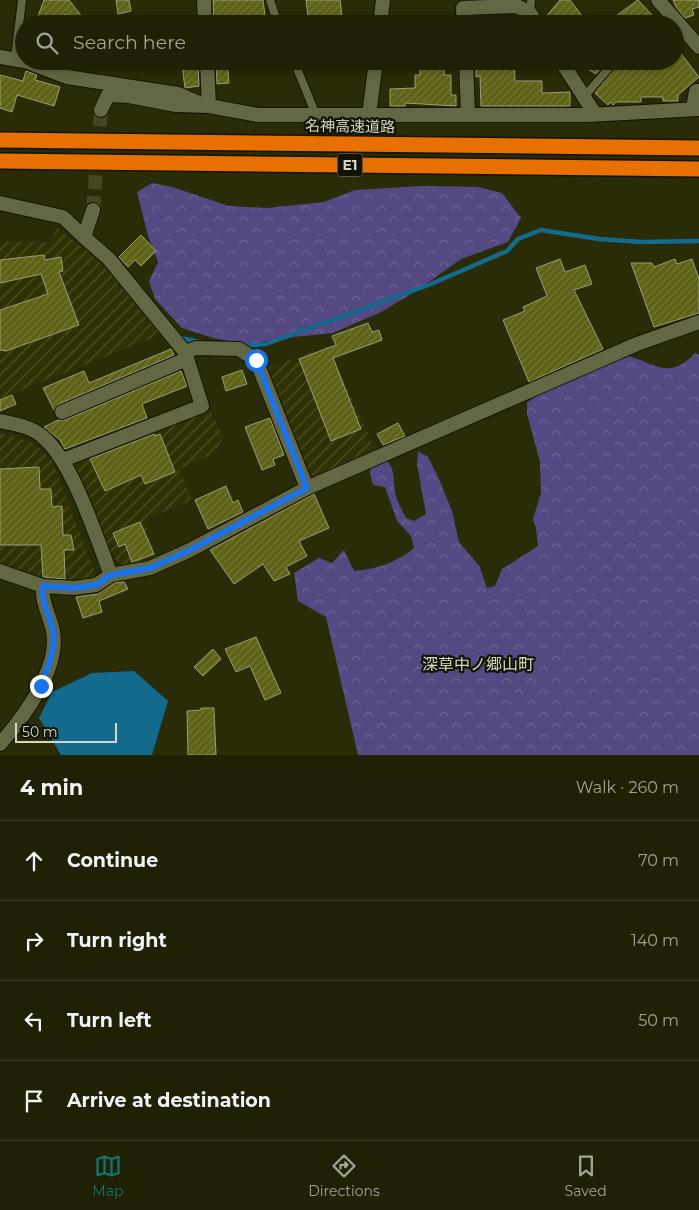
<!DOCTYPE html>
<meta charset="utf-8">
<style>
:root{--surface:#202005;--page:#28280f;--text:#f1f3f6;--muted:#a2a39a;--line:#3d3e27;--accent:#0f766e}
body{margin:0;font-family:Montserrat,"Noto Sans JP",sans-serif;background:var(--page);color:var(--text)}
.scale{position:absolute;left:15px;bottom:12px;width:102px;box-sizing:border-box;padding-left:5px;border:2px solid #d5d7c3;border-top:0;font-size:14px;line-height:18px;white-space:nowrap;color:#d5d7c3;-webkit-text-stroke:4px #121305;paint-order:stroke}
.stop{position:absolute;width:15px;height:15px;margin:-11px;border:4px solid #1a73e8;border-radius:50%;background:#fff}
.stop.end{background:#1a73e8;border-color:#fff;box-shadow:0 1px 5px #0008}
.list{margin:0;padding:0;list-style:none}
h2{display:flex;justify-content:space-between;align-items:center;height:65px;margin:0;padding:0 20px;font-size:21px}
h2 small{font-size:16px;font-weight:400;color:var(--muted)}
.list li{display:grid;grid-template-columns:32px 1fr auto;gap:15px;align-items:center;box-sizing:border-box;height:80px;padding:0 20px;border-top:1px solid var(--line)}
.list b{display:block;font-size:19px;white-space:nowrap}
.list em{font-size:16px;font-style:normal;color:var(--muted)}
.icon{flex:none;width:28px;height:28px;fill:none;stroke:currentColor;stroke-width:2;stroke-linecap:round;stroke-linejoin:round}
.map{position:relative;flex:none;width:699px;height:755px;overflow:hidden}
.search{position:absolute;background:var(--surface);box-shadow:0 2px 8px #0003;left:15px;right:15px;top:15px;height:55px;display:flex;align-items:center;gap:12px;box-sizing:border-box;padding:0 18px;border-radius:28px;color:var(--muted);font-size:19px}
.sheet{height:385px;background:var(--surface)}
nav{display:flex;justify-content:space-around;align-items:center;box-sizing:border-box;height:70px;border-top:1px solid var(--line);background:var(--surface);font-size:14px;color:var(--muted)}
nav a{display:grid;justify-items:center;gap:2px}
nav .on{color:var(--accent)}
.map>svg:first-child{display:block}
.industrial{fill:url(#industrial-furrows)}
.forest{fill:url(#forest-crowns)}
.water{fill:#126a8d}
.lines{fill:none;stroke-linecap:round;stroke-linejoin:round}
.stream{stroke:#126a8d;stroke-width:4.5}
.building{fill:url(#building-hatch);stroke:#9b9e78}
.minor-tunnel{stroke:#444523;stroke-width:14;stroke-dasharray:14 7;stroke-linecap:butt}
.service-casing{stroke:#121300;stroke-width:10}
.minor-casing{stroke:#121300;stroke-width:16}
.motorway-casing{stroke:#121300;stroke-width:18}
.service{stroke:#646743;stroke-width:8}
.minor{stroke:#646743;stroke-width:14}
.motorway{stroke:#e77000;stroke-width:15}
.route{stroke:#1a73e8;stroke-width:6}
.labels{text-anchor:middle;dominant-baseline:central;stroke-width:4.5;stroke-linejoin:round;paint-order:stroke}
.shield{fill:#121305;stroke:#9a9c8a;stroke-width:1}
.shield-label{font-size:14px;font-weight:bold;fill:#d5d7c3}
.street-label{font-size:15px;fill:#d5d7c3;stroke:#121305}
.neighbourhood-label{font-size:16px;fill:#d5d7c3;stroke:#121305}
</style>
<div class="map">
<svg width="699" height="755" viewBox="0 0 699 755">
<defs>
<pattern id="industrial-furrows" width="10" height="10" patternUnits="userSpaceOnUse" patternTransform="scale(1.25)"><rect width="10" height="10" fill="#303103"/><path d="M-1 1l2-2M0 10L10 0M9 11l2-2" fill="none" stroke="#4d4e26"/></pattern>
<pattern id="forest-crowns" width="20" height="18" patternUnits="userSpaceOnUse" patternTransform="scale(1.25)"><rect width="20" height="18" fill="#554983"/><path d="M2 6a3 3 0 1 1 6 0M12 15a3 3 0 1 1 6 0" fill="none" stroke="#6d6293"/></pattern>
<pattern id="building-hatch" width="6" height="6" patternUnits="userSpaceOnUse" patternTransform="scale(1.25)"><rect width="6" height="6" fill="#5e6116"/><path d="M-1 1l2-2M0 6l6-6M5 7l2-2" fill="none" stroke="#747736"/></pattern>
</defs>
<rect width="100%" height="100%" fill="#2a2b07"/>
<!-- industrial -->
<g class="industrial">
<polygon points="57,228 89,252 143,306 162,334 0,399 0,241 50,242"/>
<polygon points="328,346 377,454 321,475 306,476 265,369"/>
<polygon points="209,409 223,436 216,453 179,469 192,500 144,520 156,558 126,568 109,555 72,462 142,432"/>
<polygon points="0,432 31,442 51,458 97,578 78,582 42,581 0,566"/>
</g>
<!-- forest -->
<g class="forest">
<polygon points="152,183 172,187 229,206 267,208 324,202 355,190 423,186 478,187 502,193 521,218 508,242 461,259 419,289 383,311 333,333 274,339 250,345 213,338 182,328 155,299 149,281 158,262 148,236 137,192"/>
<path d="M695,353l4,2v400h-341l-32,-138 -28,-16 -4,-28 25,-15 13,5 12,-13 10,21c23,-2 42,-8 60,-23l-3,-12 -14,-15 -12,-34 -12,-2 -3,-11 1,-10 14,-6c11,14 8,18 10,34 1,8 7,18 11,26l8,3 12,-7 -9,-50 1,-13 10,6 11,22 13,32 7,31 21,25 7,21 8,-2 7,-17 36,-23 -2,-18 -3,-9 8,-26 -1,-31 -13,-48v-11c28,-24 68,-34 102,-47 29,10 42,23 66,-3z"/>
</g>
<!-- water -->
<polygon class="water" points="134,671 168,701 152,755 61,755 39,718 52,692 92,673"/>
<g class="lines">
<!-- stream -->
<g class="stream">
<polyline points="181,338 200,342"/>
<polyline points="242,346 266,344 431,284 507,251 518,239 541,230 599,239 642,242 699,241"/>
</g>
</g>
<!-- building -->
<g class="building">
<polygon points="44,0 69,0 83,18 77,24 73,24 65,14 55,24 35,24"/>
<polygon points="116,0 129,0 131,11 118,14"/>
<polygon points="213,0 263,0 266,24 214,24"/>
<polygon points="306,0 340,0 343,24 309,24"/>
<polygon points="560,0 570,0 588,24 546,24 544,19"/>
<polygon points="638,0 653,16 649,19 653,24 622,24 616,16"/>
<polygon points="673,0 699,0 699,7 692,9 694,15 685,18 676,7"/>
<polygon points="675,46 699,77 678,95 678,101 663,101 663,97 641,97 641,102 616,102 613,105 610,102 608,105 595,93 621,61 675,61"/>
<polygon points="216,61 227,61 229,83 217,84"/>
<polygon points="420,61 444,61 444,75 451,75 451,95 456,95 456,106 405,103 405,106 390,106 390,89 415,88 415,75 420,75"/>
<polygon points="476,61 514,61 515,81 542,81 542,93 570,92 570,106 481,106 480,76 476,77"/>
<polygon points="575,61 607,61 596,74"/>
<polygon points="198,63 199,86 185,88 182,65"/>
<polygon points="26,71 37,75 35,80 60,87 54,106 17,95 12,112 0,108 0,75 23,81"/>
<polygon points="141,235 156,251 141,266 135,260 128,267 119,257"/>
<polygon points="44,255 45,260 61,257 63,271 59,272 79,325 6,351 0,350 0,310 48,294 41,274 0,283 0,260"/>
<polygon points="560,259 565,272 585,265 592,284 574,290 603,349 529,382 503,320 525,311 523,307 547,296 536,268"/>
<polygon points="675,259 677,264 692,259 699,279 699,313 654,327 631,263 652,263 654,267"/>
<polygon points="368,323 372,332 379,330 382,340 333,358 361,429 331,441 299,359 336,345 332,336"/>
<polygon points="171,349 174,355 59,404 54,410 43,388 84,371 89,383"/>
<polygon points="242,370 247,384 226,391 222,377"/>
<polygon points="181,371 187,386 142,404 147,418 65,449 60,440 44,427 58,420 65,420"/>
<polygon points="12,395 16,404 0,411 0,400"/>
<polygon points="270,418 284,455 273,459 275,465 262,470 245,427"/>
<polygon points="398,423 405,436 383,445 377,434"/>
<polygon points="154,434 155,436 160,434 175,472 145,484 141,475 105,491 90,459"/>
<polygon points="39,467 40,489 51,489 52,507 62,506 63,535 71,535 74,550 64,550 65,579 43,577 41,545 0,545 0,469"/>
<polygon points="226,486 233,503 238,500 243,512 208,529 195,500"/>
<polygon points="314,494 329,528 299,541 307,556 286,567 290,574 274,581 263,564 234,584 210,550"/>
<polygon points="140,522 154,554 132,562 125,544 119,547 113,533"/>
<polygon points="124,582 128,589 99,601 102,612 83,618 76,597 98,594 114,583"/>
<polygon points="256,637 281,693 265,700 250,666 236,672 225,649"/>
<polygon points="213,649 221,659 203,676 194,667"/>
<polygon points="201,708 214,708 216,755 188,755 187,711 201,710"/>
</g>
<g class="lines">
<!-- minor-tunnel -->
<polyline class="minor-tunnel" points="93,210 101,110"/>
<defs>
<g id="service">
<polyline points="270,0 278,24"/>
<polyline points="530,13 531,0"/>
<polyline points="15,58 22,0"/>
<polyline points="294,61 316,115"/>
<polyline points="584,97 615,61"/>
</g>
<g id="minor">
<polyline points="204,0 205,24"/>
<polyline points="658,0 699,47"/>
<polyline points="380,24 383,0"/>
<polyline points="464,24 463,8 517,6 530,13 537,24"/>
<polyline points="0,57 24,61"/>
<polyline points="25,61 67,77 178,94 199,103"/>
<polyline points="207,61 209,106"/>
<polyline points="466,61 468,115"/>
<polyline points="561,61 595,114"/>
<polyline points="693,109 696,91 699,91"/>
<polyline points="101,110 108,95 129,96 176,105 209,106 258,115 588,115 699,109"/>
<polyline points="369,115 376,61"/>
<polyline points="0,203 63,217 84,237 93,210"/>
<polyline points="84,237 109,259 185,352 196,348 239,349 256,360 307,488"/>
<polyline points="62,412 187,359"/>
<path d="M0,421c15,3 32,6 43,16 30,25 53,100 68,138"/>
<polyline points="63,460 202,406 185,352"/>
<polyline points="0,571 43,586 74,588 96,585 111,575 150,568 190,550 307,488 637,344 699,322"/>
<path d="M0,744c23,-26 60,-75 53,-113 -3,-15 -12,-29 -10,-45"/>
</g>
<g id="motorway">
<polyline points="0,140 699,148"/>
<polyline points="0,161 699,169"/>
</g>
</defs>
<!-- service casing -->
<use href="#service" class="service-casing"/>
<!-- minor casing -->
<use href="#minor" class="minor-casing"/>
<!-- motorway casing -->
<use href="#motorway" class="motorway-casing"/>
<!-- service -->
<use href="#service" class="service"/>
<!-- minor -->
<use href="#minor" class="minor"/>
<!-- motorway -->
<use href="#motorway" class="motorway"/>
</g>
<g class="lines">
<!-- route -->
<path class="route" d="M41,686c6,-17 15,-36 12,-54 -2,-16 -13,-30 -10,-46l31,2 22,-3 15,-10 39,-7 40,-18 117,-62 -51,-128"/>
</g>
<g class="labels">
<!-- shield labels -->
<rect class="shield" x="337.5" y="153.5" width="25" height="23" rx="4"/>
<g class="shield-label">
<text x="350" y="165">E1</text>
</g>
<!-- street labels -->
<g class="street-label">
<text transform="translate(350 126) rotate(1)">名神高速道路</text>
</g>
<!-- neighbourhood labels -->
<g class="neighbourhood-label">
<text x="478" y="664">深草中ノ郷山町</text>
</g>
</g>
</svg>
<div class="scale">50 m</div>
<div class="stop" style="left:256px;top:360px"></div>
<div class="stop end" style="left:41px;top:686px"></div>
<div class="search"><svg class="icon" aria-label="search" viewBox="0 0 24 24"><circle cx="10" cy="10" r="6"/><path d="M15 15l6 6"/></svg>Search here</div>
</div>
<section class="sheet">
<h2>4 min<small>Walk · 260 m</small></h2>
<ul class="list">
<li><svg class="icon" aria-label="ahead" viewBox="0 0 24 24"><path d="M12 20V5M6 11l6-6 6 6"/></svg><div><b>Continue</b></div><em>70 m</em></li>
<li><svg class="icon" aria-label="right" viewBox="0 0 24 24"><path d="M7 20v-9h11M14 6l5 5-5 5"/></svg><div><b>Turn right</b></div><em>140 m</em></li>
<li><svg class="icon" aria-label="left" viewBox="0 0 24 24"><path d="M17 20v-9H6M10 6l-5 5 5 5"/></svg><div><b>Turn left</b></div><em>50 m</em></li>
<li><svg class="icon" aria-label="arrive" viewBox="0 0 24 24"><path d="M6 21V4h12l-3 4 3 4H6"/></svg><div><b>Arrive at destination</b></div></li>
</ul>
</section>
<nav>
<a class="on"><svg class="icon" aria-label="map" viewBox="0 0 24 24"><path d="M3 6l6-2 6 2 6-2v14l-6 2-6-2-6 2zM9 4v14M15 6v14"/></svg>Map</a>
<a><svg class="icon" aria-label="directions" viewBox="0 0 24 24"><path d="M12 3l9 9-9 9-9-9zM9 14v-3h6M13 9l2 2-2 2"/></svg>Directions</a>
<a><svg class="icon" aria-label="saved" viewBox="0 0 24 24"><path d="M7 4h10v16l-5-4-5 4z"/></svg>Saved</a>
</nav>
